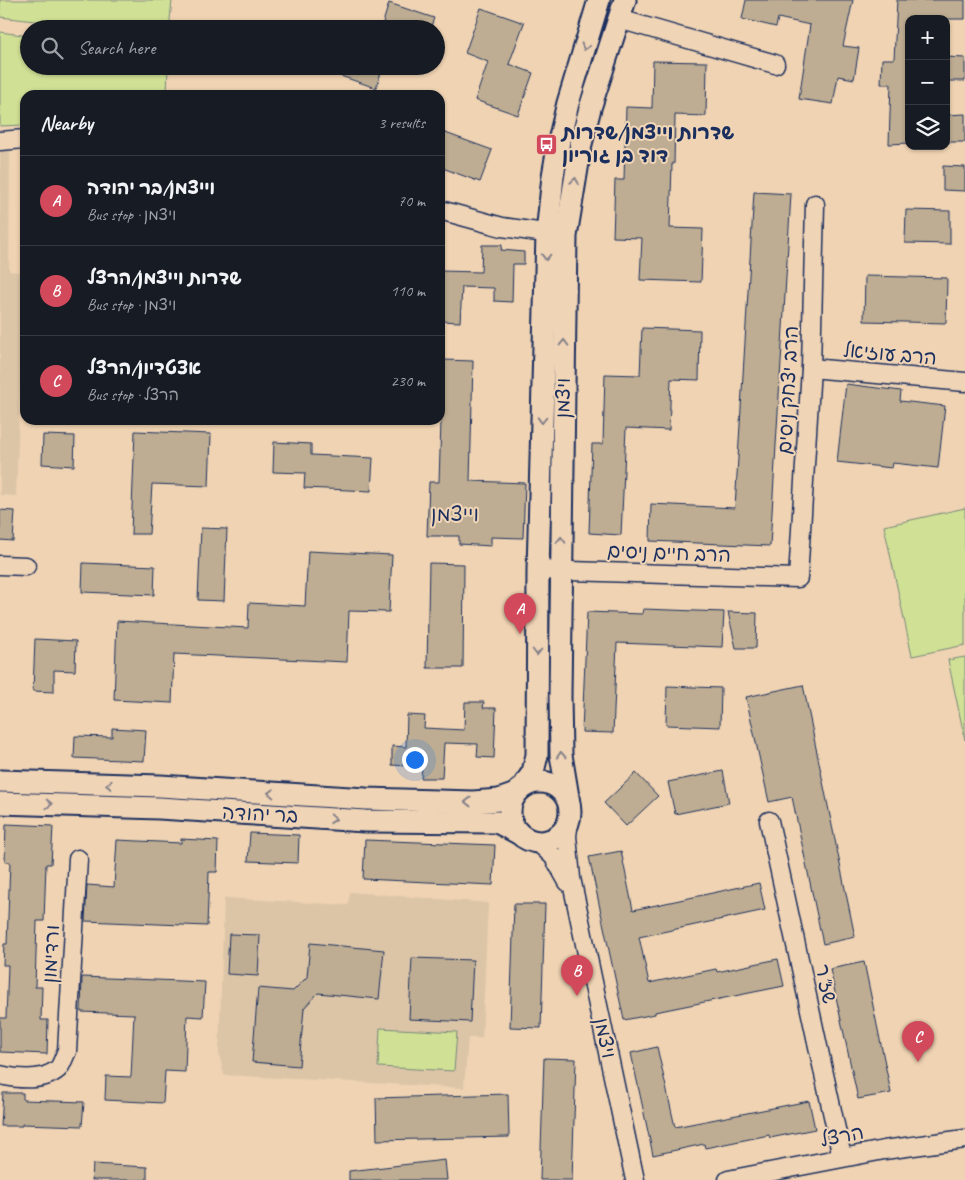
<!DOCTYPE html>
<meta charset="utf-8">
<style>
:root{--surface:#171b24;--page:#20242c;--text:#f1f3f6;--muted:#9ea1a6;--line:#363941;--accent:#d1495b}
body{margin:0;font-family:Caveat,"Playpen Sans Hebrew",sans-serif;background:var(--page);color:var(--text)}
.controls{position:absolute;right:15px;top:15px;display:grid;overflow:hidden;border-radius:10px;box-shadow:0 1px 4px #0004}
.controls button{width:45px;height:45px;display:grid;place-items:center;padding:0;border:0;border-bottom:1px solid var(--line);background:var(--surface);color:var(--text);font:25px sans-serif}
.you{position:absolute;left:414px;top:759px;width:18px;height:18px;margin:-12px;border:4px solid #fff;border-radius:50%;background:#1a73e8;box-shadow:0 0 0 8px #1a73e833}
.badge{display:grid;place-items:center;width:32px;height:32px;border-radius:50%;background:var(--accent);color:#fff;font-size:16px;font-weight:700}
.pin{position:absolute;translate:-50% -41px;filter:drop-shadow(0 1px 2px #0008)}
.pin::after{content:'';position:absolute;top:26px;width:18px;height:15px;background:inherit;clip-path:polygon(0 0,100% 0,50% 100%)}
.list{margin:0;padding:0;list-style:none}
h2{display:flex;justify-content:space-between;align-items:center;height:65px;margin:0;padding:0 20px;font-size:21px}
h2 small{font-size:16px;font-weight:400;color:var(--muted)}
.list li{display:grid;grid-template-columns:32px 1fr auto;gap:15px;align-items:center;box-sizing:border-box;height:90px;padding:0 20px;border-top:1px solid var(--line)}
.list b{display:block;font-size:19px;white-space:nowrap}
.list p{margin:0;font-size:16px;white-space:nowrap;color:var(--muted)}
.list em{font-size:16px;font-style:normal;color:var(--muted)}
.icon{flex:none;width:28px;height:28px;fill:none;stroke:currentColor;stroke-width:2;stroke-linecap:round;stroke-linejoin:round}
.map{position:relative;flex:none;width:965px;height:1180px;overflow:hidden}
.search{position:absolute;background:var(--surface);box-shadow:0 1px 4px #0004;left:20px;top:20px;width:425px;height:55px;display:flex;align-items:center;gap:12px;box-sizing:border-box;padding:0 18px;border-radius:28px;color:var(--muted);font-size:19px}
.panel{position:absolute;background:var(--surface);box-shadow:0 1px 4px #0004;left:20px;top:90px;width:425px;height:335px;border-radius:15px}
.map>svg:first-child{display:block}
.built{fill:#dcc5a7}
.green{fill:#d0e195;stroke:#76887a}
.building{fill:#bead92;stroke:#1b2f5e}
.lines{fill:none;stroke-linecap:round;stroke-linejoin:round}
.minor-casing{stroke:#1b2f5e;stroke-width:21}
.tertiary-casing{stroke:#1b2f5e;stroke-width:25}
.minor{stroke:#f0d4b6;stroke-width:18}
.tertiary{stroke:#f0d4b6;stroke-width:21}
.oneway{stroke:#86828a}
.labels{text-anchor:middle;dominant-baseline:central;stroke-width:4;stroke-linejoin:round;paint-order:stroke}
.poi-label{font-size:20px;font-weight:bold;fill:#1b2f5e;stroke:#f0d4b6;text-anchor:start}
.street-label{font-size:20px;fill:#1b2f5e;stroke:#f0d4b6}
.neighbourhood-label{font-size:21px;fill:#1b2f5e;stroke:#f0d4b6}
</style>
<div class="map">
<svg width="965" height="1180" viewBox="0 0 965 1180">
<rect width="100%" height="100%" fill="#efd3b2"/>
<filter id="ink" filterUnits="userSpaceOnUse"><feTurbulence type="fractalNoise" baseFrequency=".02" numOctaves="2"/><feDisplacementMap in="SourceGraphic" scale="10" xChannelSelector="R" yChannelSelector="G"/><feConvolveMatrix kernelMatrix="1 2 1 2 8 2 1 2 1" color-interpolation-filters="sRGB"/></filter>
<g filter="url(#ink)">
<!-- built -->
<g class="built">
<polygon points="10,149 9,271 24,273 16,496 0,495 0,150"/>
<polygon points="350,892 488,903 482,1038 468,1038 464,1088 224,1075 219,1054 224,898 348,905"/>
</g>
<!-- green -->
<g class="green">
<polygon points="0,0 172,0 169,29 105,29 0,17"/>
<polygon points="0,32 29,36 29,66 168,66 167,95 25,95 25,125 0,126"/>
<polygon points="965,508 965,645 912,656 884,526"/>
<polygon points="965,657 965,740 948,660"/>
<polygon points="380,1028 457,1032 454,1071 378,1067"/>
</g>
<!-- building -->
<g class="building">
<polygon points="746,0 853,0 843,46 859,48 854,79 838,76 833,104 799,99 810,25 778,18 776,27 742,19"/>
<polygon points="897,0 965,0 965,19 909,19 909,143 889,144 891,84 881,84 882,59 894,59"/>
<polygon points="389,3 434,18 430,29 381,29"/>
<polygon points="481,8 524,23 509,64 533,73 518,115 475,100 488,62 465,53"/>
<polygon points="946,57 965,58 965,81 946,81"/>
<polygon points="653,61 707,62 706,116 675,115 674,164 672,164 670,228 703,229 701,282 640,280 642,238 613,237 615,180 624,180 626,107 652,108"/>
<polygon points="320,66 383,66 376,88 320,69"/>
<polygon points="965,114 965,142 946,142 946,115"/>
<polygon points="440,131 492,150 480,182 440,167"/>
<polygon points="943,166 965,167 965,191 943,190"/>
<polygon points="754,192 791,194 770,546 650,541 651,504 735,508"/>
<polygon points="906,210 950,211 950,244 905,243"/>
<polygon points="482,245 502,245 501,250 524,252 524,264 513,264 512,302 494,301 494,288 462,287 460,322 440,321 440,271 481,272"/>
<polygon points="865,276 947,278 946,323 864,321"/>
<polygon points="642,328 700,330 699,380 671,379 669,430 626,428 621,535 589,533 592,444 603,444 605,374 640,375"/>
<polygon points="443,360 473,361 470,481 525,483 523,538 491,537 491,546 459,544 459,536 427,536 429,482 439,482"/>
<polygon points="846,384 901,391 900,401 945,406 938,468 893,463 892,468 837,462"/>
<polygon points="135,431 211,434 209,486 152,484 149,534 131,534"/>
<polygon points="43,435 75,436 74,466 42,464"/>
<polygon points="274,442 311,444 311,455 373,458 371,491 304,488 305,473 273,472"/>
<polygon points="0,510 15,511 13,541 0,540"/>
<polygon points="201,528 227,529 224,601 198,600"/>
<polygon points="308,551 392,555 389,612 349,611 347,662 174,654 172,703 114,700 117,621 248,628 249,603 305,606"/>
<polygon points="83,563 155,566 154,595 82,592"/>
<polygon points="429,563 464,564 463,668 427,668"/>
<polygon points="643,609 724,612 722,647 617,643 613,733 582,732 587,612 642,614"/>
<polygon points="728,612 757,613 756,648 736,648"/>
<polygon points="35,639 76,641 75,671 54,670 54,692 33,691"/>
<polygon points="803,685 855,937 823,944 792,797 769,802 746,697"/>
<polygon points="667,686 721,688 720,727 666,725"/>
<polygon points="465,702 484,702 483,708 496,708 494,758 477,757 478,744 444,743 442,778 421,778 422,767 392,765 392,746 406,747 407,715 425,716 424,728 464,730"/>
<polygon points="112,728 146,730 144,761 74,758 75,736 112,737"/>
<polygon points="723,771 729,803 675,814 668,782"/>
<polygon points="636,773 658,796 626,826 604,803"/>
<polygon points="6,824 53,826 51,864 46,864 44,921 37,921 35,987 42,987 41,1020 48,1020 47,1054 0,1052 0,1018 6,1018 8,965 3,965 4,944 7,944 10,862 5,862"/>
<polygon points="250,833 299,835 298,863 248,861"/>
<polygon points="181,839 218,841 217,872 209,872 207,926 85,921 87,885 114,887 117,840 181,843"/>
<polygon points="365,840 495,845 493,885 363,879"/>
<polygon points="621,851 633,910 759,883 765,910 639,937 649,983 716,969 717,972 778,959 784,986 655,1012 655,1014 624,1020 589,857"/>
<polygon points="514,904 545,904 541,1028 510,1027"/>
<polygon points="229,934 260,935 258,976 227,974"/>
<polygon points="310,943 384,950 379,999 318,993 304,1008 299,1066 252,1062 258,988 293,991 307,977"/>
<polygon points="412,958 473,960 470,1022 409,1019"/>
<polygon points="864,962 891,1093 858,1099 830,969"/>
<polygon points="82,977 205,982 203,1017 187,1016 185,1072 165,1071 163,1103 105,1100 106,1076 131,1077 134,1014 81,1012"/>
<polygon points="657,1047 675,1127 809,1101 815,1129 770,1138 769,1135 705,1148 704,1144 653,1155 631,1053"/>
<polygon points="544,1058 576,1059 572,1180 540,1180"/>
<polygon points="3,1093 23,1093 23,1100 84,1102 82,1126 22,1124 22,1126 1,1126"/>
<polygon points="508,1094 509,1137 377,1140 376,1098"/>
<polygon points="445,1160 447,1180 349,1180 349,1171"/>
<polygon points="93,1164 147,1167 147,1180 92,1180"/>
</g>
<g class="lines">
<defs>
<g id="minor">
<polyline points="619,19 775,64"/>
<polyline points="0,141 25,139"/>
<polyline points="440,210 502,227 559,235"/>
<polyline points="811,368 965,382"/>
<polyline points="0,565 26,566"/>
<polyline points="538,570 798,578 811,368 815,204"/>
<polyline points="570,813 567,836 571,878 635,1180"/>
<polyline points="769,821 842,1157"/>
<polyline points="538,842 554,857 568,882"/>
<path d="M0,1075c18,4 43,7 58,-6 4,-4 6,-13 9,-18l11,-192"/>
<polyline points="728,1180 884,1150 965,1139"/>
</g>
<g id="tertiary">
<polyline points="0,781 160,786 366,799 473,802 499,800 516,794"/>
<circle cx="540" cy="812" r="30"/>
<polyline points="523,787 533,772 537,755 538,570 547,234 553,176 559,141 568,103 599,0"/>
<polyline points="0,803 159,808 365,821 497,822 518,833"/>
<polyline points="569,803 561,755 560,696 566,236 581,144 590,108 625,0"/>
</g>
</defs>
<!-- minor casing -->
<use href="#minor" class="minor-casing"/>
<!-- tertiary casing -->
<use href="#tertiary" class="tertiary-casing"/>
<!-- minor -->
<use href="#minor" class="minor"/>
<!-- tertiary -->
<use href="#tertiary" class="tertiary"/>
</g>
<!-- one-way arrows -->
<defs><path id="oneway-chevron" d="M-2-3.5L2.5 0L-2 3.5" fill="none" stroke-width="1.6" stroke-linecap="round" stroke-linejoin="round" transform="scale(1.25)"/></defs>
<g class="oneway">
<use href="#oneway-chevron" transform="translate(585 47) rotate(107)"/>
<use href="#oneway-chevron" transform="translate(575 181) rotate(-81)"/>
<use href="#oneway-chevron" transform="translate(546 257) rotate(92)"/>
<use href="#oneway-chevron" transform="translate(564 343) rotate(-89)"/>
<use href="#oneway-chevron" transform="translate(542 420) rotate(92)"/>
<use href="#oneway-chevron" transform="translate(561 540) rotate(-89)"/>
<use href="#oneway-chevron" transform="translate(537 652) rotate(90)"/>
<use href="#oneway-chevron" transform="translate(561 755) rotate(-93)"/>
<use href="#oneway-chevron" transform="translate(109 785) rotate(-178)"/>
<use href="#oneway-chevron" transform="translate(271 793) rotate(-177)"/>
<use href="#oneway-chevron" transform="translate(468 802) rotate(-180)"/>
<use href="#oneway-chevron" transform="translate(49 804) rotate(2)"/>
<use href="#oneway-chevron" transform="translate(333 819) rotate(4)"/>
</g>
</g>
<!-- icons -->
<defs>
<symbol id="bus-square" viewBox="-11 -11 22 22"><rect x="-9" y="-9" width="18" height="18" rx="4" fill="#d1495b" stroke="#f0d4b6"/><path d="M-5-6H5V4H4V6H2V4H-2V6H-4V4H-5ZM-3.5-4V0h7V-4ZM-3.5 1.2v1.5H-2V1.2ZM2 1.2v1.5H3.5V1.2Z" fill="#fff"/></symbol>
</defs>
<g fill-rule="evenodd">
<use href="#bus-square" x="534" y="132" width="25" height="25"/>
</g>
<g class="labels">
<!-- poi labels -->
<g class="poi-label">
<text x="562" y="132">שדרות וייצמן/שדרות<tspan x="562" dy="23">דוד בן גוריון</tspan></text>
</g>
<!-- street labels -->
<g class="street-label">
<text transform="translate(890 354) rotate(5)">הרב עוזיאל</text>
<text transform="translate(788 390) rotate(-87)">הרב יצחק ניסים</text>
<text transform="translate(563 398) rotate(-89)">ויצמן</text>
<text transform="translate(669 553) rotate(2)">הרב חיים ניסים</text>
<text transform="translate(260 814) rotate(3)">בר יהודה</text>
<text transform="translate(51 954) rotate(-87)">ורדימון</text>
<text transform="translate(826 984) rotate(78)">שז"ר</text>
<text transform="translate(605 1038) rotate(78)">ויצמן</text>
<text transform="translate(842 1136) rotate(-11)">הרצל</text>
</g>
<!-- neighbourhood labels -->
<g class="neighbourhood-label">
<text x="455" y="514">וייצמן</text>
</g>
</g>
</svg>
<div class="controls">
<button>+</button>
<button>−</button>
<button><svg class="icon" aria-label="layers" viewBox="0 0 24 24"><path d="M12 4l9 5-9 5-9-5zM3 14l9 5 9-5"/></svg></button>
</div>
<div class="you"></div>
<div class="pin badge" style="left:520px;top:634px">A</div>
<div class="pin badge" style="left:577px;top:996px">B</div>
<div class="pin badge" style="left:918px;top:1062px">C</div>
<div class="search"><svg class="icon" aria-label="search" viewBox="0 0 24 24"><circle cx="10" cy="10" r="6"/><path d="M15 15l6 6"/></svg>Search here</div>
<section class="panel">
<h2>Nearby<small>3 results</small></h2>
<ul class="list">
<li><span class="badge">A</span><div><b>וייצמן/בר יהודה</b><p>Bus stop · ויצמן</p></div><em>70 m</em></li>
<li><span class="badge">B</span><div><b>שדרות וייצמן/הרצל</b><p>Bus stop · ויצמן</p></div><em>110 m</em></li>
<li><span class="badge">C</span><div><b>אצטדיון/הרצל</b><p>Bus stop · הרצל</p></div><em>230 m</em></li>
</ul>
</section>
</div>
